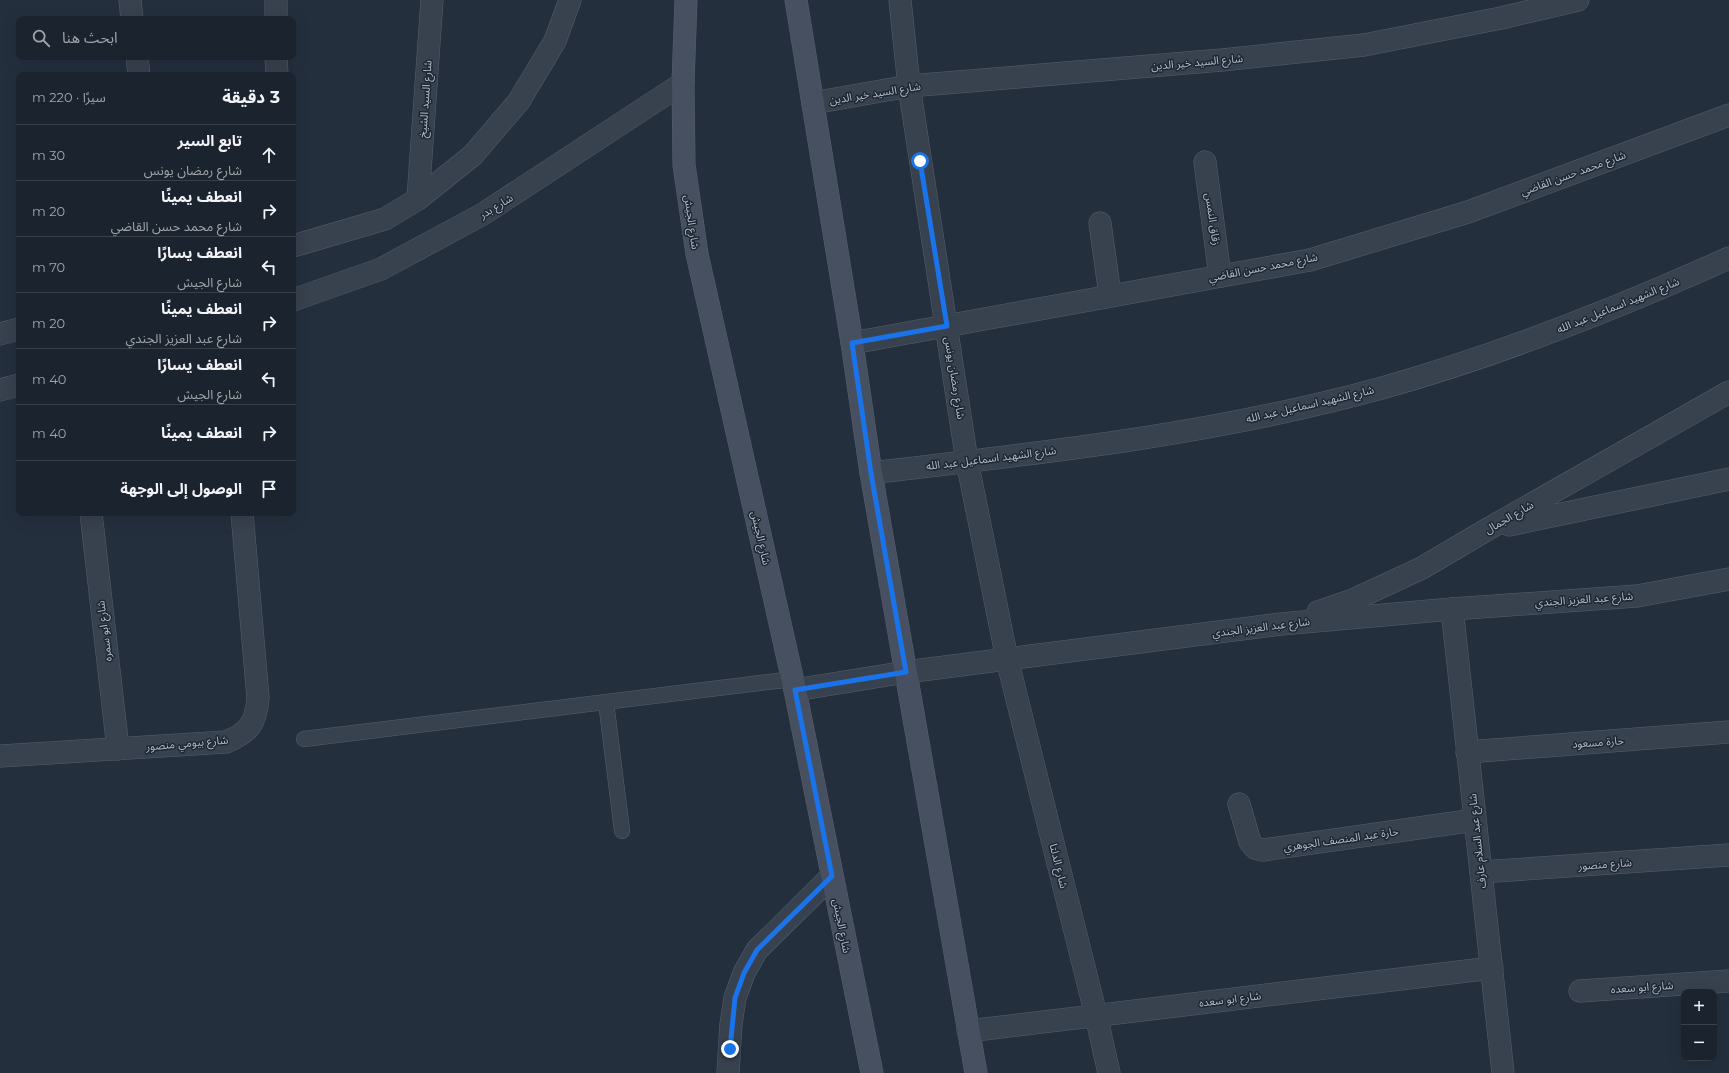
<!DOCTYPE html>
<html lang="ar">
<meta charset="utf-8">
<style>
:root{--surface:#1b232e;--page:#242b36;--text:#f1f3f6;--muted:#a0a4aa;--line:#39404a}
body{margin:0;font-family:Montserrat,"Noto Sans Arabic",sans-serif;background:var(--page);color:var(--text);direction:rtl}
.controls{position:absolute;right:12px;bottom:12px;display:grid;overflow:hidden;border-radius:8px;box-shadow:0 4px 16px #0002}
.controls button{width:36px;height:36px;display:grid;place-items:center;padding:0;border:0;border-bottom:1px solid var(--line);background:var(--surface);color:var(--text);font:20px sans-serif}
.stop{position:absolute;width:12px;height:12px;margin:-9px;border:3px solid #1a73e8;border-radius:50%;background:#fff}
.stop.end{background:#1a73e8;border-color:#fff;box-shadow:0 1px 4px #0008}
.list{margin:0;padding:0;list-style:none}
h2{display:flex;justify-content:space-between;align-items:center;height:52px;margin:0;padding:0 16px;font-size:17px}
h2 small{font-size:13px;font-weight:400;color:var(--muted)}
.list li{display:grid;grid-template-columns:26px 1fr auto;gap:12px;align-items:center;box-sizing:border-box;height:56px;padding:0 16px;border-top:1px solid var(--line)}
.list b{display:block;font-size:15px;white-space:nowrap}
.list p{margin:0;font-size:13px;white-space:nowrap;color:var(--muted)}
.list em{font-size:13px;font-style:normal;color:var(--muted)}
.icon{flex:none;width:22px;height:22px;fill:none;stroke:currentColor;stroke-width:2;stroke-linecap:round;stroke-linejoin:round}
.map{position:relative;flex:none;width:1729px;height:1073px;overflow:hidden;direction:ltr}
.search{position:absolute;background:var(--surface);box-shadow:0 4px 16px #0002;left:16px;top:16px;width:280px;height:44px;display:flex;align-items:center;gap:10px;box-sizing:border-box;padding:0 14px;border-radius:8px;color:var(--muted);font-size:15px}
.panel{position:absolute;background:var(--surface);box-shadow:0 4px 16px #0002;left:16px;top:72px;width:280px;height:444px;border-radius:8px;direction:rtl}
.map>svg:first-child{display:block}
.lines{fill:none;stroke-linecap:round;stroke-linejoin:round}
.lane-casing{stroke:#565f6c;stroke-width:16}
.street-casing{stroke:#565f6c;stroke-width:23}
.secondary-casing{stroke:#565f6c;stroke-width:23}
.lane{stroke:#38414e;stroke-width:15}
.street{stroke:#38414e;stroke-width:22}
.secondary{stroke:#465061;stroke-width:22}
.route{stroke:#1a73e8;stroke-width:5}
.labels{text-anchor:middle;dominant-baseline:central;stroke-width:3;stroke-linejoin:round;paint-order:stroke}
.street-label{font-size:11px;fill:#b4bcc9;stroke:#1d2633}
</style>
<div class="map">
<svg width="1729" height="1073" viewBox="0 0 1729 1073">
<rect width="100%" height="100%" fill="#242f3e"/>
<g class="lines">
<defs>
<g id="lane">
<polyline points="606,702 622,831"/>
<polyline points="304,739 793,679"/>
</g>
<g id="street">
<polyline points="130,0 132,19"/>
<polyline points="276,0 276,19"/>
<polyline points="900,0 909,86 967,461 1007,659 1096,1015 1109,1073"/>
<polyline points="137,57 139,75"/>
<polyline points="276,57 277,75"/>
<polyline points="813,103 909,86 1222,60 1364,45 1501,18 1578,0"/>
<polyline points="1205,162 1220,276"/>
<polyline points="418,199 432,0"/>
<polyline points="1100,223 1110,295"/>
<polyline points="293,246 385,219 418,199 473,155 519,101 555,41 570,0"/>
<polyline points="293,300 381,269 483,214 683,83"/>
<polyline points="0,334 19,329"/>
<polyline points="852,343 1310,260 1468,212 1729,115"/>
<polyline points="0,390 19,385"/>
<path d="M871,473c171,-20 344,-39 511,-85 120,-34 234,-79 347,-130"/>
<polyline points="91,513 118,749"/>
<polyline points="1509,525 1729,479"/>
<polyline points="1452,609 1503,1073"/>
<polyline points="1318,612 1353,600 1422,568 1488,529 1729,392"/>
<polyline points="795,690 906,672 1281,624 1452,609 1637,596 1729,579"/>
<polyline points="1467,752 1729,732"/>
<path d="M0,756l226,-14c23,-9 30,-19 32,-44l-16,-185"/>
<polyline points="1239,804 1250,842 1255,848 1263,850 1475,820"/>
<polyline points="1481,872 1729,855"/>
<polyline points="1580,991 1729,981"/>
<polyline points="968,1031 1492,968"/>
<polyline points="728,1073 731,1024 735,998 744,973 757,950 832,876"/>
</g>
<g id="secondary">
<polyline points="686,0 683,83 684,165 697,254 795,690 872,1073"/>
<polyline points="796,0 852,343 871,473 976,1073"/>
</g>
</defs>
<!-- lane casing -->
<use href="#lane" class="lane-casing"/>
<!-- street casing -->
<use href="#street" class="street-casing"/>
<!-- secondary casing -->
<use href="#secondary" class="secondary-casing"/>
<!-- lane -->
<use href="#lane" class="lane"/>
<!-- street -->
<use href="#street" class="street"/>
<!-- secondary -->
<use href="#secondary" class="secondary"/>
</g>
<g class="lines">
<!-- route -->
<polyline class="route" points="730,1049 735,998 744,973 757,950 832,876 795,690 906,672 871,473 852,343 947,326 920,161"/>
</g>
<g class="labels">
<!-- street labels -->
<g class="street-label">
<text transform="translate(1197 62) rotate(-5)">شارع السيد خير الدين</text>
<text transform="translate(875 93) rotate(-9)">شارع السيد خير الدين</text>
<text transform="translate(425 99) rotate(-86)">شارع السيد الشيخ</text>
<text transform="translate(1573 173) rotate(-20)">شارع محمد حسن القاضي</text>
<text transform="translate(496 206) rotate(-31)">شارع بدر</text>
<text transform="translate(1213 219) rotate(82)">زقاق النمس</text>
<text transform="translate(692 222) rotate(82)">شارع الجيش</text>
<text transform="translate(1263 267) rotate(-11)">شارع محمد حسن القاضي</text>
<text transform="translate(1618 305) rotate(-22)">شارع الشهيد اسماعيل عبد الله</text>
<text transform="translate(955 378) rotate(81)">شارع رمضان يونس</text>
<text transform="translate(1310 404) rotate(-13)">شارع الشهيد اسماعيل عبد الله</text>
<text transform="translate(991 458) rotate(-7)">شارع الشهيد اسماعيل عبد الله</text>
<text transform="translate(1509 517) rotate(-30)">شارع الجمال</text>
<text transform="translate(761 538) rotate(77)">شارع الجيش</text>
<text transform="translate(1584 599) rotate(-4)">شارع عبد العزيز الجندي</text>
<text transform="translate(1261 627) rotate(-7)">شارع عبد العزيز الجندي</text>
<text transform="translate(104 631) rotate(-97)">شارع ابو سمره</text>
<text transform="translate(1598 742) rotate(-4)">حارة مسعود</text>
<text transform="translate(187 743) rotate(-5)">شارع بيومي منصور</text>
<text transform="translate(1341 839) rotate(-8)">حارة عبد المنصف الجوهري</text>
<text transform="translate(1477 841) rotate(-96)">شارع عبد السلام عارف</text>
<text transform="translate(1605 864) rotate(-4)">شارع منصور</text>
<text transform="translate(1059 866) rotate(76)">شارع الدلتا</text>
<text transform="translate(842 926) rotate(79)">شارع الجيش</text>
<text transform="translate(1642 987) rotate(-4)">شارع ابو سعده</text>
<text transform="translate(1230 999) rotate(-7)">شارع ابو سعده</text>
</g>
</g>
</svg>
<div class="controls">
<button>+</button>
<button>−</button>
</div>
<div class="stop" style="left:920px;top:161px"></div>
<div class="stop end" style="left:730px;top:1049px"></div>
<div class="search"><svg class="icon" aria-label="search" viewBox="0 0 24 24"><circle cx="10" cy="10" r="6"/><path d="M15 15l6 6"/></svg>ابحث هنا</div>
<section class="panel">
<h2>3 دقيقة<small>سيرًا · 220 m</small></h2>
<ul class="list">
<li><svg class="icon" aria-label="ahead" viewBox="0 0 24 24"><path d="M12 20V5M6 11l6-6 6 6"/></svg><div><b>تابع السير</b><p>شارع رمضان يونس</p></div><em>30 m</em></li>
<li><svg class="icon" aria-label="right" viewBox="0 0 24 24"><path d="M7 20v-9h11M14 6l5 5-5 5"/></svg><div><b>انعطف يمينًا</b><p>شارع محمد حسن القاضي</p></div><em>20 m</em></li>
<li><svg class="icon" aria-label="left" viewBox="0 0 24 24"><path d="M17 20v-9H6M10 6l-5 5 5 5"/></svg><div><b>انعطف يسارًا</b><p>شارع الجيش</p></div><em>70 m</em></li>
<li><svg class="icon" aria-label="right" viewBox="0 0 24 24"><path d="M7 20v-9h11M14 6l5 5-5 5"/></svg><div><b>انعطف يمينًا</b><p>شارع عبد العزيز الجندي</p></div><em>20 m</em></li>
<li><svg class="icon" aria-label="left" viewBox="0 0 24 24"><path d="M17 20v-9H6M10 6l-5 5 5 5"/></svg><div><b>انعطف يسارًا</b><p>شارع الجيش</p></div><em>40 m</em></li>
<li><svg class="icon" aria-label="right" viewBox="0 0 24 24"><path d="M7 20v-9h11M14 6l5 5-5 5"/></svg><div><b>انعطف يمينًا</b></div><em>40 m</em></li>
<li><svg class="icon" aria-label="arrive" viewBox="0 0 24 24"><path d="M6 21V4h12l-3 4 3 4H6"/></svg><div><b>الوصول إلى الوجهة</b></div></li>
</ul>
</section>
</div>
